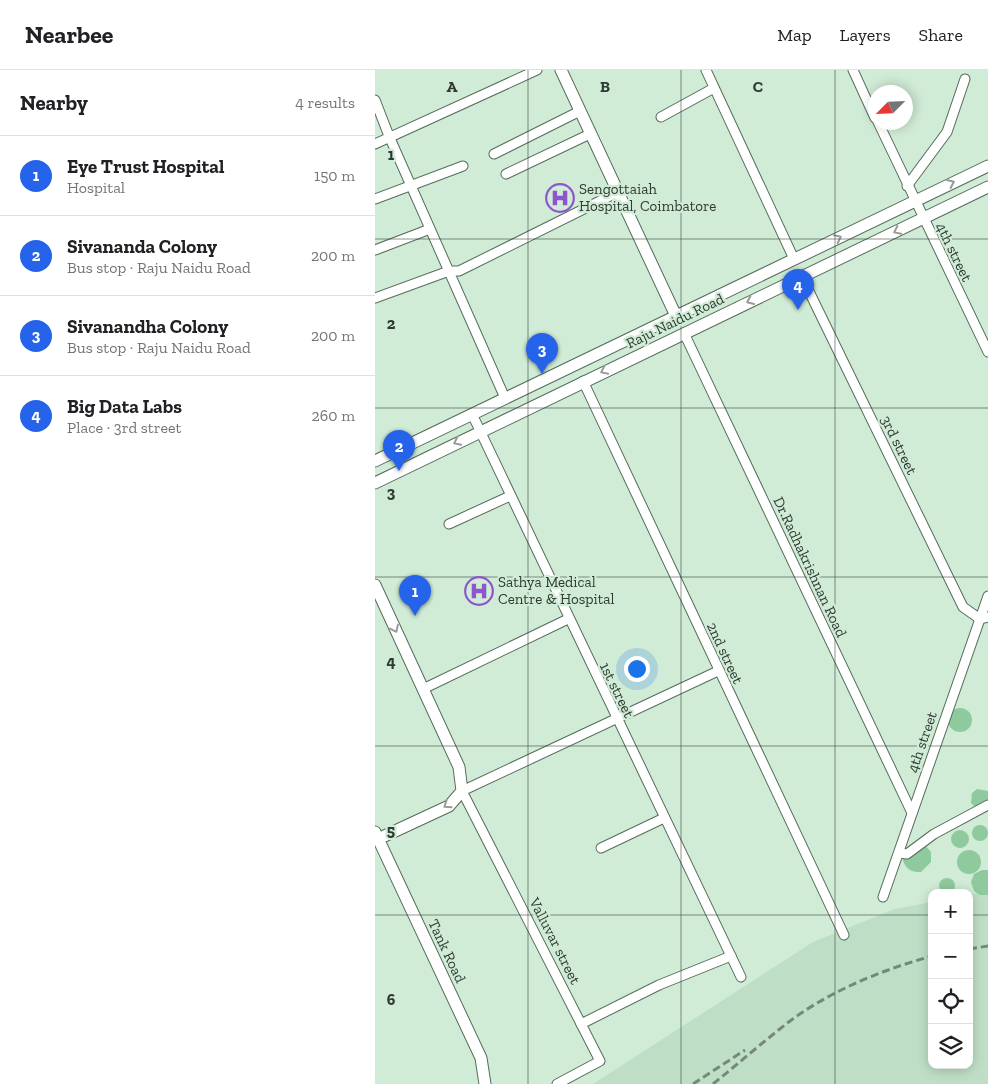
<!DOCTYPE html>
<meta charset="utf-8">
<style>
:root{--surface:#fff;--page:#f2f2f2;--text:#202124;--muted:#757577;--line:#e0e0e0;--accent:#2563eb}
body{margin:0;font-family:"Zilla Slab",serif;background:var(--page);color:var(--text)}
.controls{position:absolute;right:15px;bottom:15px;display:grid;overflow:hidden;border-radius:10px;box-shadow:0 2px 12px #0003}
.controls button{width:45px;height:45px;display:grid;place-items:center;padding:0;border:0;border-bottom:1px solid var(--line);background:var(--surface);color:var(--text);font:25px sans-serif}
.compass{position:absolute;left:493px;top:15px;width:45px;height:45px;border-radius:50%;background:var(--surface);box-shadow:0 2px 12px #0003;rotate:246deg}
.you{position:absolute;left:261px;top:598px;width:18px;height:18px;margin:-12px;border:4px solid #fff;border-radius:50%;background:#1a73e8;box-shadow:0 0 0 8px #1a73e833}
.badge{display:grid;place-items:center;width:32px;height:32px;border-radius:50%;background:var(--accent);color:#fff;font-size:16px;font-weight:700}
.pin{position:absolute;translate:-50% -41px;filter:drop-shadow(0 1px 2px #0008)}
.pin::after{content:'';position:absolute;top:26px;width:18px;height:15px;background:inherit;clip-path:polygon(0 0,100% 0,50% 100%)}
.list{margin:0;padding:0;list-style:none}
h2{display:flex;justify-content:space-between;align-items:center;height:65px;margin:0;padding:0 20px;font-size:21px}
h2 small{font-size:16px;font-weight:400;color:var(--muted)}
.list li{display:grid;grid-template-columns:32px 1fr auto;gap:15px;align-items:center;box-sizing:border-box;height:80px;padding:0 20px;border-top:1px solid var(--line)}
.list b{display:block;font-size:19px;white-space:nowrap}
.list p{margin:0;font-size:16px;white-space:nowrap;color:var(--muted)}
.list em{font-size:16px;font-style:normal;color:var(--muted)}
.icon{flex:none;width:28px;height:28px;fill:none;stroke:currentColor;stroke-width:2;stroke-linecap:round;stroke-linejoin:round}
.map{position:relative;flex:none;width:613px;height:1014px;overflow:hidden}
header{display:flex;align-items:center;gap:30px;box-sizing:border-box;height:70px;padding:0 25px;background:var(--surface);border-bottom:1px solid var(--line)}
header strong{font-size:24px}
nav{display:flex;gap:28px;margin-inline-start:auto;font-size:18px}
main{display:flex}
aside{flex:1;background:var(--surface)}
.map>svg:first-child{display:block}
.built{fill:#bedfc6}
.green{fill:#8fca9e}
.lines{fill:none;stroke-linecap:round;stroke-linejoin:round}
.street-casing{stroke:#556c5b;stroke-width:11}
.secondary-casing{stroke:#556c5b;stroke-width:13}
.street{stroke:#fff;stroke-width:9}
.secondary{stroke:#fff;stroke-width:11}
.rail{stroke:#76887a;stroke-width:3;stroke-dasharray:8 4;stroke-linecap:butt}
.oneway{stroke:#979c98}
.grid{fill:none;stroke:#2f3a32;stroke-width:1;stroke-opacity:0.55}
.labels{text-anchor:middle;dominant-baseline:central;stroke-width:4.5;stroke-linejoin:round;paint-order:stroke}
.poi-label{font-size:15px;fill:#2f3a32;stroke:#d0ebd6;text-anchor:start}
.street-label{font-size:15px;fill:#2f3a32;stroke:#d0ebd6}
.grid-label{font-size:16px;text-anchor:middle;font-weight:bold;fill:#2f3a32;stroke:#d0ebd6;stroke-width:4.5;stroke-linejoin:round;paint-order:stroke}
</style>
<header>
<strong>Nearbee</strong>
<nav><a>Map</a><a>Layers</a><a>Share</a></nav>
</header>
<main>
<aside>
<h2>Nearby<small>4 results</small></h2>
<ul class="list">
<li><span class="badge">1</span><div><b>Eye Trust Hospital</b><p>Hospital</p></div><em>150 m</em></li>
<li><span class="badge">2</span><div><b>Sivananda Colony</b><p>Bus stop · Raju Naidu Road</p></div><em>200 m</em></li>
<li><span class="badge">3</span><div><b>Sivanandha Colony</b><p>Bus stop · Raju Naidu Road</p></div><em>200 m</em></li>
<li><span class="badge">4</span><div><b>Big Data Labs</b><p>Place · 3rd street</p></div><em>260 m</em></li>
</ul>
</aside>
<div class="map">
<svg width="613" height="1014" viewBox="0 0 613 1014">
<rect width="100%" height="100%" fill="#d0ebd6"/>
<!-- built -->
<polygon class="built" points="613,821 613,1014 218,1014 438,872 520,839 557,832 557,995 594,995 594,825"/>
<!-- green -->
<g class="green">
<circle cx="585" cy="650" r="12"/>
<polygon points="602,719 613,721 613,737 601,738 596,733 597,723"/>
<circle cx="605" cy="763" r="8"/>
<circle cx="585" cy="769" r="9"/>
<path d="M550,775l6,7v10l-10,10c-11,1 -18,-5 -19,-17z"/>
<circle cx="594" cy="792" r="12"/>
<polygon points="607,800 613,800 613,825 605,825 599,821 596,812 599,804"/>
<circle cx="572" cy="816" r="8"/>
</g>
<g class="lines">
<defs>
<g id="street">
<polyline points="331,0 419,189"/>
<polyline points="478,0 500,48"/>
<polyline points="0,30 14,66 130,328"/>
<polyline points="286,47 339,18"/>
<polyline points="503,52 613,282"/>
<polyline points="0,74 162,0"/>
<polyline points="119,84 205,41"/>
<polyline points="131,104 215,64"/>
<polyline points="532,116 572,62 590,9"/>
<polyline points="0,129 88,96"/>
<polyline points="0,180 55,159"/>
<polyline points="427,207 588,537 605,549 613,547"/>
<polyline points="0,228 74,201 84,201 243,122"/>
<polyline points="309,263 537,743"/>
<polyline points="208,311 469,865"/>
<polyline points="97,344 366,907"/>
<polyline points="74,454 135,426"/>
<polyline points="48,619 193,549"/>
<polyline points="226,778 289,748"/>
<polyline points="525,783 532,784 559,764 613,735"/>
<polyline points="508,827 613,526"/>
<polyline points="206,954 284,915 356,886"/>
<polyline points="182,1014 225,991 87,721 343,601"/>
</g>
<g id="secondary">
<polyline points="186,0 301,246"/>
<polyline points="0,391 613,96"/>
<polyline points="0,413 613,117"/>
<polyline points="0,515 84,697 87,721 74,736 3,769"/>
<polyline points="0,762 106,988 110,1014"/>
</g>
</defs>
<!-- street casing -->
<use href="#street" class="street-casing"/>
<!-- secondary casing -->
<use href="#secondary" class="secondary-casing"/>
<!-- street -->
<use href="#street" class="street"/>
<!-- secondary -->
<use href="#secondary" class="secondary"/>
<!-- rail -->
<g class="rail">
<polyline points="594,879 613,876"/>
<polyline points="318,1014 370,980"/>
<path d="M338,1014c26,-21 51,-43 77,-63 42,-31 92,-51 142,-65"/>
</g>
</g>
<!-- one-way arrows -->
<defs><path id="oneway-chevron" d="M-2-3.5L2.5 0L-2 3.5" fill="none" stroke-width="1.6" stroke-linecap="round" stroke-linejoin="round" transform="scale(1.25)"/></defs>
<g class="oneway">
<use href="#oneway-chevron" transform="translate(576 113) rotate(-25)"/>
<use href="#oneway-chevron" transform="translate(522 161) rotate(154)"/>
<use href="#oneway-chevron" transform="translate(463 168) rotate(-26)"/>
<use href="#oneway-chevron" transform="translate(375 231) rotate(155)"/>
<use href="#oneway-chevron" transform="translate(229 301) rotate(154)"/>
<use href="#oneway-chevron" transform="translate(82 372) rotate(154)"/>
<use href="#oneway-chevron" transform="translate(20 559) rotate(65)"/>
<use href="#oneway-chevron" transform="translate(72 735) rotate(146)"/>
</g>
<!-- grid -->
<path class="grid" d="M153,0v1014M306,0v1014M460,0v1014M0,169h613M0,338h613M0,507h613M0,676h613M0,845h557M594,845h19"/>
<!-- icons -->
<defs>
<symbol id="hospital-ring" viewBox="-11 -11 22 22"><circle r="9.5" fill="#d0ebd6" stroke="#8d56ce" stroke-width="1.5"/><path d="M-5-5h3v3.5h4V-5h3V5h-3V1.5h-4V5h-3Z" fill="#8d56ce"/></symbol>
</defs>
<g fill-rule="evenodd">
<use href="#hospital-ring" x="169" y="112" width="32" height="32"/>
<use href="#hospital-ring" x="88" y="505" width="32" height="32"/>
</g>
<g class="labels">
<!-- poi labels -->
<g class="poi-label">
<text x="204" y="119">Sengottaiah<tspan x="204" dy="17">Hospital, Coimbatore</tspan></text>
<text x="123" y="512">Sathya Medical<tspan x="123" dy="17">Centre &amp; Hospital</tspan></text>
</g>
<!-- street labels -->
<g class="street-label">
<text transform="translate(579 182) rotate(64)">4th street</text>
<text transform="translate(300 251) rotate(-26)">Raju Naidu Road</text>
<text transform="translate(524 375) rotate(64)">3rd street</text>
<text transform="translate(435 497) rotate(65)">Dr.Radhakrishnan Road</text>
<text transform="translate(350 583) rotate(65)">2nd street</text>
<text transform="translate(242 620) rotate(64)">1st street</text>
<text transform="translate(547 672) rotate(-71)">4th street</text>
<text transform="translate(180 871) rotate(63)">Valluvar street</text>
<text transform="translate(72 881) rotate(65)">Tank Road</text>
</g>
</g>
<g class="grid-label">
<text x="77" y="22">A</text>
<text x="230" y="22">B</text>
<text x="383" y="22">C</text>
<text x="16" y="90">1</text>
<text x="16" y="259">2</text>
<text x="16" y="428">3</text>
<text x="16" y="597">4</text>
<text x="16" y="766">5</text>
<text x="16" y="935">6</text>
</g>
</svg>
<div class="controls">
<button>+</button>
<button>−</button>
<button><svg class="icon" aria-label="locate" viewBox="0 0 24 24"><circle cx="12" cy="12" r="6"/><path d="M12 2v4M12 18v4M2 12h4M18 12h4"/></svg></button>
<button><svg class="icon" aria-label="layers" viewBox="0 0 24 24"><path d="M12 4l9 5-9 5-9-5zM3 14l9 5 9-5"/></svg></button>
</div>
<svg class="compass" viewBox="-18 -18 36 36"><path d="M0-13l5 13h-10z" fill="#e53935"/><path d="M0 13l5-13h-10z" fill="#757577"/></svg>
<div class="you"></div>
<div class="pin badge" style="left:40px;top:546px">1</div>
<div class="pin badge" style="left:24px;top:401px">2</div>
<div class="pin badge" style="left:167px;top:304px">3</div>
<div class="pin badge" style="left:423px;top:240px">4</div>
</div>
</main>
